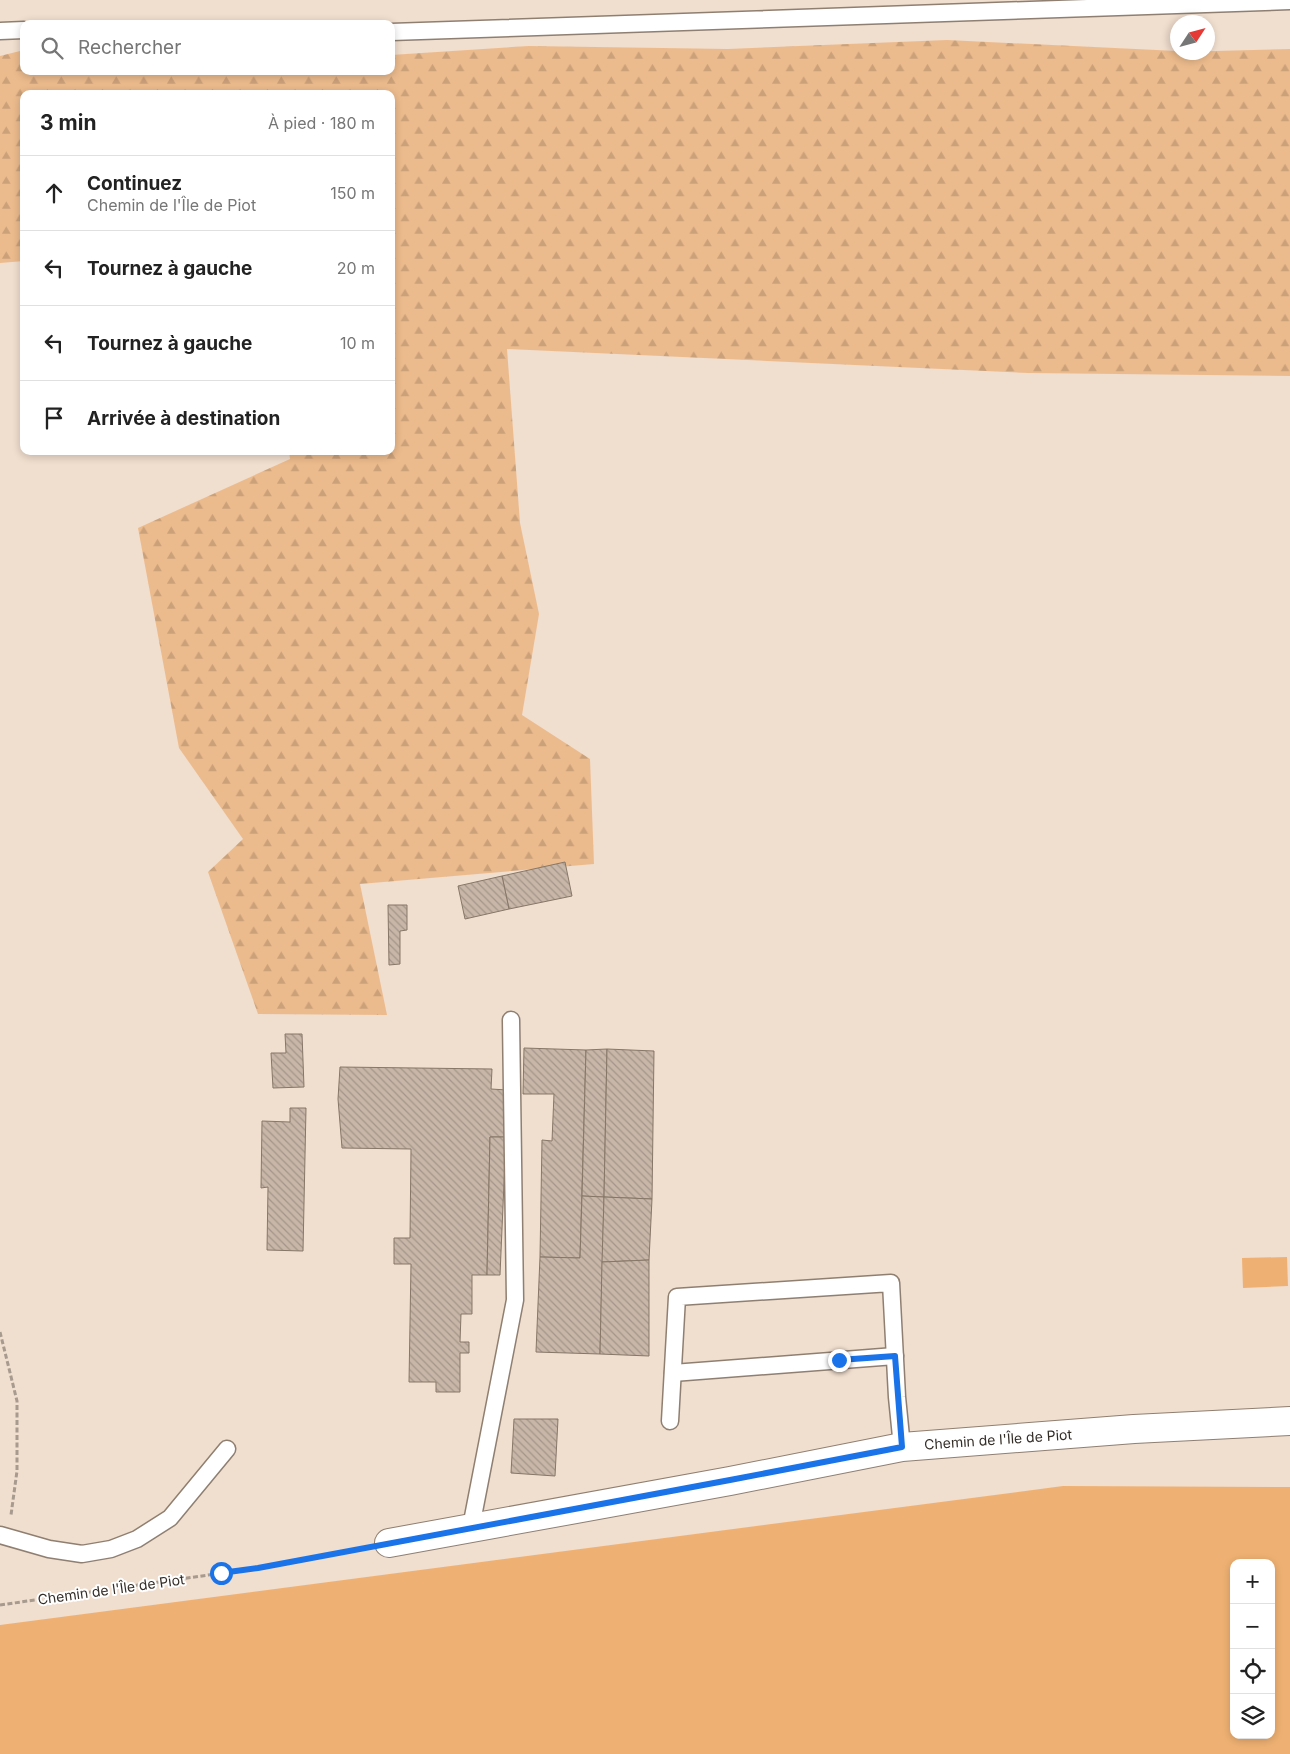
<!DOCTYPE html>
<html lang="fr">
<meta charset="utf-8">
<style>
:root{--surface:#fff;--page:#f2f2f2;--text:#222;--muted:#767676;--line:#e0e0e0}
body{margin:0;font-family:Inter,sans-serif;background:var(--page);color:var(--text)}
.controls{position:absolute;right:15px;bottom:15px;display:grid;overflow:hidden;border-radius:10px;box-shadow:0 2px 8px #0003}
.controls button{width:45px;height:45px;display:grid;place-items:center;padding:0;border:0;border-bottom:1px solid var(--line);background:var(--surface);color:var(--text);font:25px sans-serif}
.compass{position:absolute;left:1170px;top:15px;width:45px;height:45px;border-radius:50%;background:var(--surface);box-shadow:0 2px 8px #0003;rotate:54deg}
.stop{position:absolute;width:15px;height:15px;margin:-11px;border:4px solid #1a73e8;border-radius:50%;background:#fff}
.stop.end{background:#1a73e8;border-color:#fff;box-shadow:0 1px 5px #0008}
.list{margin:0;padding:0;list-style:none}
h2{display:flex;justify-content:space-between;align-items:center;height:65px;margin:0;padding:0 20px;font-size:21px}
h2 small{font-size:16px;font-weight:400;color:var(--muted)}
.list li{display:grid;grid-template-columns:32px 1fr auto;gap:15px;align-items:center;box-sizing:border-box;height:75px;padding:0 20px;border-top:1px solid var(--line)}
.list b{display:block;font-size:19px;white-space:nowrap}
.list p{margin:0;font-size:16px;white-space:nowrap;color:var(--muted)}
.list em{font-size:16px;font-style:normal;color:var(--muted)}
.icon{flex:none;width:28px;height:28px;fill:none;stroke:currentColor;stroke-width:2;stroke-linecap:round;stroke-linejoin:round}
.map{position:relative;flex:none;width:1290px;height:1754px;overflow:hidden}
.search{position:absolute;background:var(--surface);box-shadow:0 2px 8px #0003;left:20px;top:20px;width:375px;height:55px;display:flex;align-items:center;gap:12px;box-sizing:border-box;padding:0 18px;border-radius:10px;color:var(--muted);font-size:19px}
.panel{position:absolute;background:var(--surface);box-shadow:0 2px 8px #0003;left:20px;top:90px;width:375px;height:365px;border-radius:10px}
.map>svg:first-child{display:block}
.forest{fill:url(#forest-firs)}
.water{fill:#efb173;fill-rule:evenodd}
.building{fill:url(#building-back-hatch);stroke:#877768}
.lines{fill:none;stroke-linecap:round;stroke-linejoin:round}
.lane-casing{stroke:#8f7f71;stroke-width:19}
.street-casing{stroke:#8f7f71;stroke-width:30}
.path{stroke:#a79a8e;stroke-width:3;stroke-dasharray:5 2.5;stroke-linecap:butt}
.lane{stroke:#fff;stroke-width:16}
.street{stroke:#fff;stroke-width:28}
.route{stroke:#1a73e8;stroke-width:6}
.labels{text-anchor:middle;dominant-baseline:central;stroke-width:4;stroke-linejoin:round;paint-order:stroke}
.street-label{font-size:14px;fill:#342d27;stroke:#fff}
</style>
<div class="map">
<svg width="1290" height="1754" viewBox="0 0 1290 1754">
<defs>
<pattern id="forest-firs" width="22" height="20" patternUnits="userSpaceOnUse" patternTransform="scale(1.25)"><rect width="22" height="20" fill="#ecbb8d"/><path d="M5 1l3.5 6h-7zM16 11l3.5 6h-7z" fill="#cba17a"/></pattern>
<pattern id="building-back-hatch" width="6" height="6" patternUnits="userSpaceOnUse" patternTransform="scale(1.25)"><rect width="6" height="6" fill="#c8b7a8"/><path d="M-1 5l2 2M0 0l6 6M5-1l2 2" fill="none" stroke="#a39589"/></pattern>
</defs>
<rect width="100%" height="100%" fill="#f0dece"/>
<!-- forest -->
<polygon class="forest" points="947,40 1177,51 1178,52 1290,49 1290,376 1028,373 507,349 520,523 539,614 522,715 590,759 594,864 360,884 387,1015 258,1014 208,872 243,839 179,748 138,528 290,459 289,451 391,451 391,94 24,94 24,261 0,263 0,56 24,50 24,71 391,71 391,55 529,46 728,49"/>
<!-- water -->
<g class="water">
<polygon points="1287,1257 1288,1286 1243,1288 1242,1258"/>
<path d="M1063,1486l227,1v267h-1290v-129zM1234,1563h37v172h-37z"/>
</g>
<!-- building -->
<g class="building">
<polygon points="565,862 572,896 509,909 502,876"/>
<polygon points="502,876 509,909 465,919 458,886"/>
<polygon points="388,905 407,905 407,930 400,931 400,964 389,965"/>
<polygon points="285,1034 302,1034 304,1087 273,1088 271,1053 286,1053"/>
<polygon points="524,1048 586,1050 580,1258 540,1257 542,1140 552,1141 554,1094 523,1094"/>
<polygon points="607,1049 604,1197 582,1196 586,1050"/>
<polygon points="607,1049 654,1051 652,1199 604,1197"/>
<polygon points="340,1067 492,1069 491,1089 507,1090 506,1137 490,1137 487,1275 472,1275 472,1314 461,1314 460,1342 469,1342 469,1353 460,1353 460,1392 436,1392 436,1382 409,1382 411,1264 394,1264 394,1238 410,1238 411,1149 342,1148 338,1099"/>
<polygon points="290,1108 306,1108 303,1251 267,1250 268,1187 261,1188 262,1121 290,1122"/>
<polygon points="490,1137 506,1137 500,1275 487,1275"/>
<polygon points="582,1196 604,1197 600,1354 536,1352 540,1257 580,1258"/>
<polygon points="604,1197 652,1199 649,1260 602,1262"/>
<polygon points="649,1260 649,1356 600,1354 602,1262"/>
<polygon points="514,1419 558,1419 555,1476 511,1473"/>
</g>
<g class="lines">
<defs>
<g id="lane">
<polyline points="0,31 24,30"/>
<polyline points="391,32 1290,1"/>
<polyline points="673,1373 895,1356"/>
<polyline points="670,1421 677,1297 891,1283 897,1397 902,1447"/>
<polyline points="471,1527 515,1300 511,1020"/>
<polyline points="0,1535 49,1549 82,1554 111,1549 137,1539 170,1518 227,1449"/>
</g>
<polyline id="street" points="389,1543 730,1481 902,1447 1134,1429 1290,1421"/>
</defs>
<!-- lane casing -->
<use href="#lane" class="lane-casing"/>
<!-- street casing -->
<use href="#street" class="street-casing"/>
<!-- path -->
<g class="path">
<polyline points="0,1332 17,1401 17,1471 11,1515"/>
<polyline points="0,1605 257,1568 362,1548"/>
</g>
<!-- lane -->
<use href="#lane" class="lane"/>
<!-- street -->
<use href="#street" class="street"/>
</g>
<g class="lines">
<!-- route -->
<polyline class="route" points="221,1573 258,1568 730,1480 902,1447 895,1356 839,1360"/>
</g>
<g class="labels">
<!-- street labels -->
<g class="street-label">
<text transform="translate(998 1439) rotate(-4)">Chemin de l'Île de Piot</text>
<text transform="translate(111 1589) rotate(-8)">Chemin de l'Île de Piot</text>
</g>
</g>
</svg>
<div class="controls">
<button>+</button>
<button>−</button>
<button><svg class="icon" aria-label="locate" viewBox="0 0 24 24"><circle cx="12" cy="12" r="6"/><path d="M12 2v4M12 18v4M2 12h4M18 12h4"/></svg></button>
<button><svg class="icon" aria-label="layers" viewBox="0 0 24 24"><path d="M12 4l9 5-9 5-9-5zM3 14l9 5 9-5"/></svg></button>
</div>
<svg class="compass" viewBox="-18 -18 36 36"><path d="M0-13l5 13h-10z" fill="#e53935"/><path d="M0 13l5-13h-10z" fill="#767676"/></svg>
<div class="stop" style="left:221px;top:1573px"></div>
<div class="stop end" style="left:839px;top:1360px"></div>
<div class="search"><svg class="icon" aria-label="search" viewBox="0 0 24 24"><circle cx="10" cy="10" r="6"/><path d="M15 15l6 6"/></svg>Rechercher</div>
<section class="panel">
<h2>3 min<small>À pied · 180 m</small></h2>
<ul class="list">
<li><svg class="icon" aria-label="ahead" viewBox="0 0 24 24"><path d="M12 20V5M6 11l6-6 6 6"/></svg><div><b>Continuez</b><p>Chemin de l'Île de Piot</p></div><em>150 m</em></li>
<li><svg class="icon" aria-label="left" viewBox="0 0 24 24"><path d="M17 20v-9H6M10 6l-5 5 5 5"/></svg><div><b>Tournez à gauche</b></div><em>20 m</em></li>
<li><svg class="icon" aria-label="left" viewBox="0 0 24 24"><path d="M17 20v-9H6M10 6l-5 5 5 5"/></svg><div><b>Tournez à gauche</b></div><em>10 m</em></li>
<li><svg class="icon" aria-label="arrive" viewBox="0 0 24 24"><path d="M6 21V4h12l-3 4 3 4H6"/></svg><div><b>Arrivée à destination</b></div></li>
</ul>
</section>
</div>
